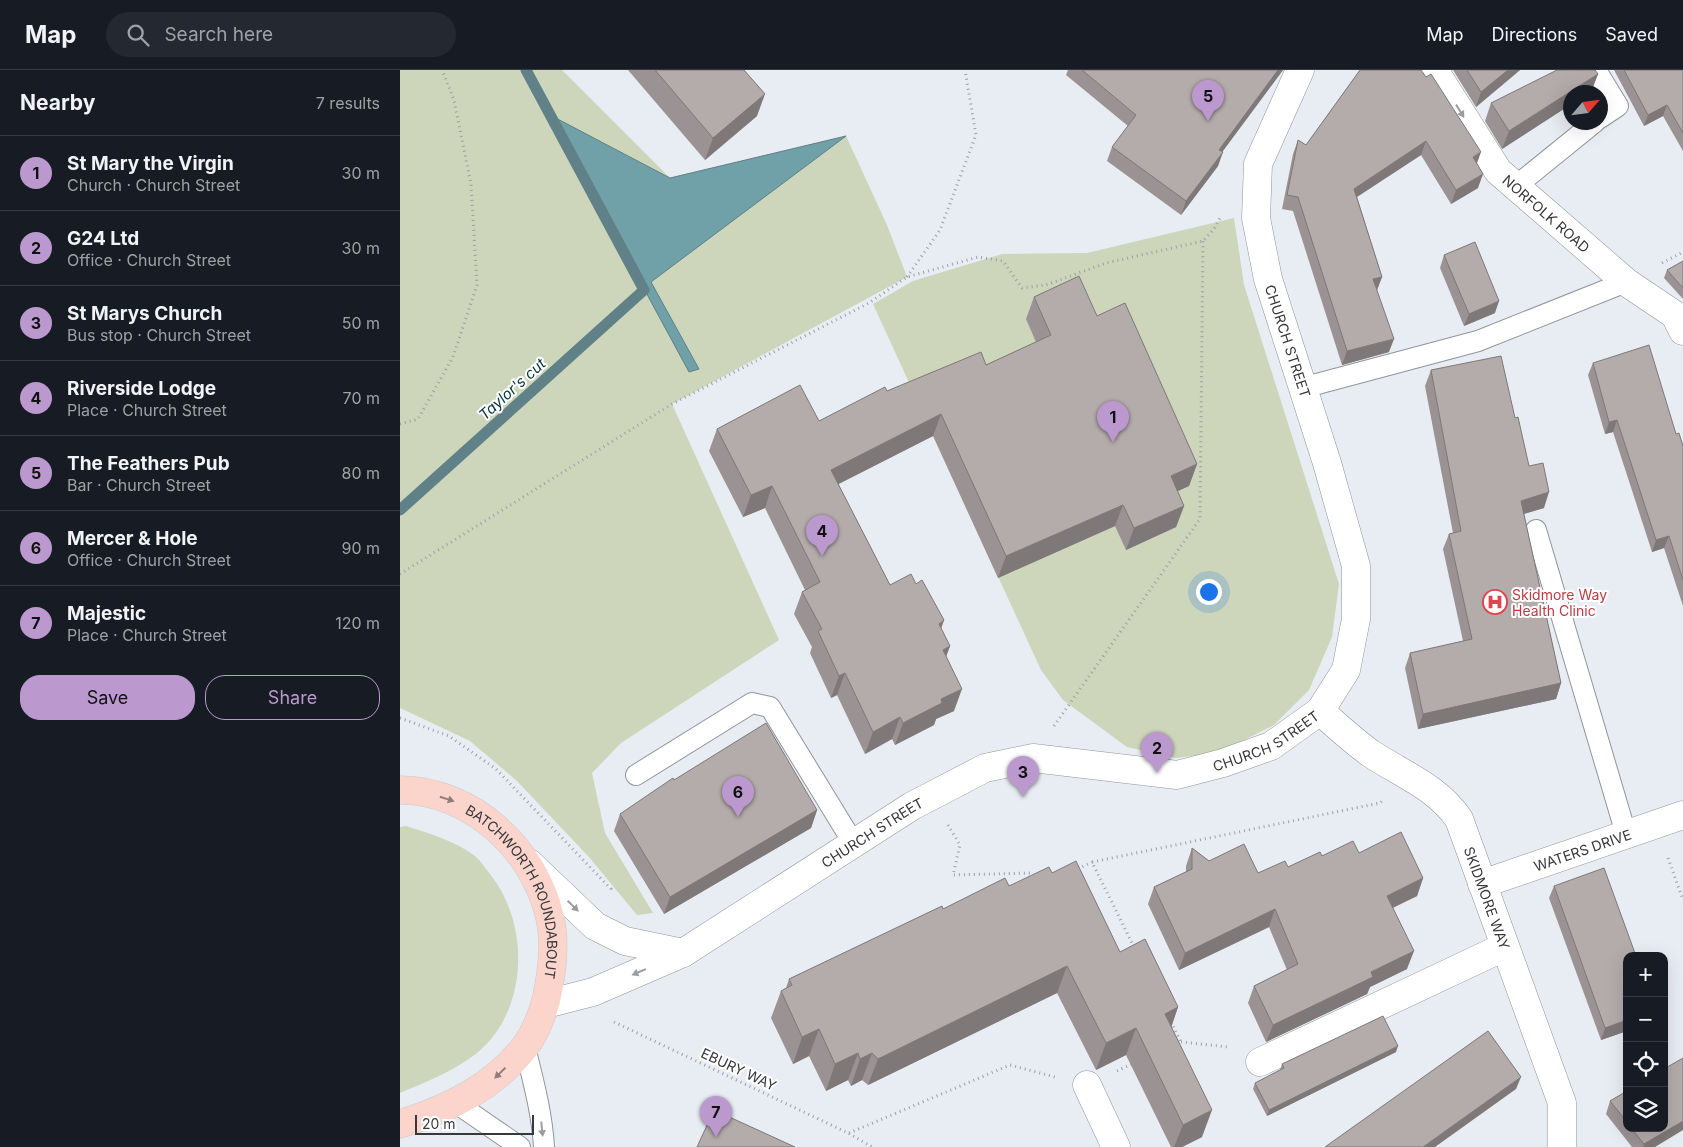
<!DOCTYPE html>
<meta charset="utf-8">
<style>
:root{--surface:#171b24;--page:#242831;--text:#f1f3f6;--muted:#9ea1a6;--line:#363941;--accent:#bb99ce}
body{margin:0;font-family:Inter,sans-serif;background:var(--page);color:var(--text)}
.controls{position:absolute;right:15px;bottom:15px;display:grid;overflow:hidden;border-radius:10px;box-shadow:0 5px 20px #0002}
.controls button{width:45px;height:45px;display:grid;place-items:center;padding:0;border:0;border-bottom:1px solid var(--line);background:var(--surface);color:var(--text);font:25px sans-serif}
.compass{position:absolute;left:1163px;top:15px;width:45px;height:45px;border-radius:50%;background:var(--surface);box-shadow:0 5px 20px #0002;rotate:62deg}
.scale{position:absolute;left:15px;bottom:12px;width:119px;box-sizing:border-box;padding-left:5px;border:2px solid #37383b;border-top:0;font-size:14px;line-height:18px;white-space:nowrap;color:#37383b;-webkit-text-stroke:4px #fff;paint-order:stroke}
.you{position:absolute;left:808px;top:521px;width:18px;height:18px;margin:-12px;border:4px solid #fff;border-radius:50%;background:#1a73e8;box-shadow:0 0 0 8px #1a73e833}
.badge{display:grid;place-items:center;width:32px;height:32px;border-radius:50%;background:var(--accent);color:#111;font-size:16px;font-weight:700}
.pin{position:absolute;translate:-50% -41px;filter:drop-shadow(0 1px 2px #0008)}
.pin::after{content:'';position:absolute;top:26px;width:18px;height:15px;background:inherit;clip-path:polygon(0 0,100% 0,50% 100%)}
.list{margin:0;padding:0;list-style:none}
h2{display:flex;justify-content:space-between;align-items:center;height:65px;margin:0;padding:0 20px;font-size:21px}
h2 small{font-size:16px;font-weight:400;color:var(--muted)}
.list li{display:grid;grid-template-columns:32px 1fr auto;gap:15px;align-items:center;box-sizing:border-box;height:75px;padding:0 20px;border-top:1px solid var(--line)}
.list b{display:block;font-size:19px;white-space:nowrap}
.list p{margin:0;font-size:16px;white-space:nowrap;color:var(--muted)}
.list em{font-size:16px;font-style:normal;color:var(--muted)}
.actions{display:flex;gap:10px;padding:15px 20px}
.actions a{flex:1;padding:11px 0;border:1px solid var(--accent);border-radius:20px;text-align:center;font-size:18px;color:var(--accent)}
.actions .main{background:var(--accent);color:#111}
.icon{flex:none;width:28px;height:28px;fill:none;stroke:currentColor;stroke-width:2;stroke-linecap:round;stroke-linejoin:round}
.map{position:relative;flex:none;width:1283px;height:1077px;overflow:hidden}
header{display:flex;align-items:center;gap:30px;box-sizing:border-box;height:70px;padding:0 25px;background:var(--surface);border-bottom:1px solid var(--line)}
header strong{font-size:24px}
nav{display:flex;gap:28px;margin-inline-start:auto;font-size:18px}
.search{width:350px;height:45px;background:var(--page);display:flex;align-items:center;gap:12px;box-sizing:border-box;padding:0 18px;border-radius:28px;color:var(--muted);font-size:19px}
main{display:flex}
aside{flex:1;background:var(--surface)}
.map>svg:first-child{display:block}
.green{fill:#cdd5bb}
.water{fill:#70a0a8;stroke:#5f8187}
.lines{fill:none;stroke-linecap:round;stroke-linejoin:round}
.stream{stroke:#5f8187;stroke-width:11}
.lane-casing{stroke:#91959b;stroke-width:22}
.street-casing{stroke:#91959b;stroke-width:29}
.primary-casing{stroke:#cbcbcc;stroke-width:29}
.path{stroke:#9c9fa4;stroke-width:3;stroke-dasharray:1 4;stroke-linecap:butt}
.lane{stroke:#fff;stroke-width:20}
.street{stroke:#fff;stroke-width:28}
.primary{stroke:#fbd4cc;stroke-width:28}
.wall{fill:#9b9393}
.shaded-wall{fill:#7e7878}
.building{fill:#b4abab;stroke:#7e7878}
.oneway{fill:#9b9c9d}
.oneway2{fill:#8f7e7c}
.labels{text-anchor:middle;dominant-baseline:central;stroke-width:4;stroke-linejoin:round;paint-order:stroke}
.street-label{font-size:14px;fill:#37383b;stroke:#fff}
.health-label{font-size:14px;fill:#be3a42;stroke:#fff;text-anchor:start}
.water-label{font-size:15px;font-style:italic;fill:#06363e;stroke:#fff}
</style>
<header>
<strong>Map</strong>
<div class="search"><svg class="icon" aria-label="search" viewBox="0 0 24 24"><circle cx="10" cy="10" r="6"/><path d="M15 15l6 6"/></svg>Search here</div>
<nav><a>Map</a><a>Directions</a><a>Saved</a></nav>
</header>
<main>
<aside>
<h2>Nearby<small>7 results</small></h2>
<ul class="list">
<li><span class="badge">1</span><div><b>St Mary the Virgin</b><p>Church · Church Street</p></div><em>30 m</em></li>
<li><span class="badge">2</span><div><b>G24 Ltd</b><p>Office · Church Street</p></div><em>30 m</em></li>
<li><span class="badge">3</span><div><b>St Marys Church</b><p>Bus stop · Church Street</p></div><em>50 m</em></li>
<li><span class="badge">4</span><div><b>Riverside Lodge</b><p>Place · Church Street</p></div><em>70 m</em></li>
<li><span class="badge">5</span><div><b>The Feathers Pub</b><p>Bar · Church Street</p></div><em>80 m</em></li>
<li><span class="badge">6</span><div><b>Mercer &amp; Hole</b><p>Office · Church Street</p></div><em>90 m</em></li>
<li><span class="badge">7</span><div><b>Majestic</b><p>Place · Church Street</p></div><em>120 m</em></li>
</ul>
<div class="actions"><a class="main">Save</a><a>Share</a></div>
</aside>
<div class="map">
<svg width="1283" height="1077" viewBox="0 0 1283 1077">
<rect width="100%" height="100%" fill="#e8ecf3"/>
<!-- green -->
<g class="green">
<polygon points="0,0 162,0 270,108 446,66 487,155 507,207 272,334 379,570 221,673 192,703 205,763 253,843 237,845 189,787 116,710 70,671 0,638"/>
<polygon points="834,148 844,215 939,514 932,567 909,620 874,655 820,682 776,688 727,677 663,630 641,600 473,234 513,211 602,184 687,183"/>
<path d="M6,756c25,8 49,15 69,30 6,5 10,12 15,18 40,50 39,136 -13,179 -23,18 -51,29 -77,40v-266z"/>
</g>
<!-- water -->
<polygon class="water" points="150,45 270,108 446,66 251,212 299,299 289,302"/>
<g class="lines">
<!-- stream -->
<polyline class="stream" points="0,440 244,220 126,0"/>
<defs>
<g id="lane">
<polyline points="1196,0 1218,36 1200,48"/>
<polyline points="1116,116 1195,52"/>
<polyline points="902,318 1078,271 1226,212"/>
<polyline points="1136,460 1226,764"/>
<polyline points="236,705 352,633 370,637 454,774"/>
<path d="M125,977c8,33 17,66 19,100"/>
<polyline points="56,1033 120,1077"/>
</g>
<g id="street">
<path id="s1" d="M1034,0l64,101 128,111 49,33 8,16"/>
<path id="s2" d="M920,641c16,14 32,29 50,42 33,22 66,33 89,66l103,284v44"/>
<polyline points="129,793 195,856 225,871 283,883"/>
<path id="s3" d="M1082,814l201,-69"/>
<path id="s4" d="M146,934l47,-12 90,-39 229,-147 73,-38 48,-10 144,17 46,-12 48,-17 49,-35 26,-41 10,-51v-53l-29,-103 -59,-184 -12,-61 2,-54 42,-94"/>
<polyline points="860,992 1104,877"/>
<polyline points="687,1015 716,1077"/>
</g>
<g id="primary">
<path id="s5" d="M0,720c71,0 135,59 150,128 5,22 3,45 -1,67 -3,21 -12,46 -25,63 -32,40 -76,61 -124,76"/>
</g>
</defs>
<!-- lane casing -->
<use href="#lane" class="lane-casing"/>
<!-- street casing -->
<use href="#street" class="street-casing"/>
<!-- primary casing -->
<use href="#primary" class="primary-casing"/>
<!-- path -->
<g class="path">
<polyline points="1262,193 1283,182"/>
<polyline points="507,207 540,160 576,65 565,0"/>
<polyline points="0,354 18,349 53,287 77,215 71,114 54,30 42,0"/>
<polyline points="0,504 272,334 469,233 507,207 578,187 603,191 622,218 646,215 706,193 803,171 814,159 820,148"/>
<polyline points="0,648 49,666 96,699 211,819 210,822"/>
<polyline points="654,656 800,449 803,171"/>
<polyline points="548,755 560,775 553,805 630,803 634,809"/>
<polyline points="1268,788 1283,830"/>
<polyline points="678,799 692,792"/>
<polyline points="734,877 692,792 980,733 983,730"/>
<polyline points="214,952 448,1063 472,1077"/>
<polyline points="771,952 781,972"/>
<polyline points="781,972 829,977"/>
<polyline points="717,1001 734,993"/>
<polyline points="449,1063 610,995 655,1007"/>
</g>
<!-- lane -->
<use href="#lane" class="lane"/>
<!-- street -->
<use href="#street" class="street"/>
<!-- primary -->
<use href="#primary" class="primary"/>
</g>
<!-- wall -->
<g class="wall">
<polygon points="228,0 344,0 357,46 305,90"/>
<polygon points="668,0 883,0 822,82 818,96 781,145 707,91 712,77 728,56 666,5"/>
<polygon points="960,0 1077,94 1078,118 1051,134 1021,85 957,127 982,207 977,220 989,282 942,295 893,141 882,139 893,84 898,70 906,75"/>
<polygon points="1053,0 1120,0 1076,37"/>
<polygon points="1214,0 1283,0 1283,81 1263,46 1244,56"/>
<polygon points="1198,4 1191,22 1170,22 1170,35 1102,79 1085,51 1091,33"/>
<polygon points="1044,185 1095,243 1064,256 1040,198"/>
<polygon points="1283,191 1283,229 1264,208 1267,200"/>
<polygon points="634,227 697,246 797,394 789,416 777,421 784,436 776,457 726,480 715,456 598,508 533,366 438,414 490,515 516,514 544,550 541,559 550,576 546,587 554,641 536,649 534,655 495,675 492,669 465,684 437,625 431,628 410,583 412,577 394,544 402,522 405,520 365,438 343,447 309,381 317,359 419,351 487,321 586,295 636,272 626,249"/>
<polygon points="1193,293 1276,364 1283,376 1283,536 1264,478 1252,482 1213,362 1205,364 1188,305"/>
<polygon points="1031,300 1115,348 1129,396 1144,438 1124,444 1161,613 1156,629 1018,659 1005,598 1010,583 1063,571 1043,479 1049,464 1053,463 1025,316"/>
<polygon points="274,710 417,740 411,758 264,844 214,761 220,744"/>
<polygon points="792,778 809,791 858,803 888,797 922,786 959,783 1023,808 1017,826 993,838 1007,899 970,917 967,924 866,972 848,933 854,916 887,900 869,857 779,900 748,834 754,817 786,802 786,796"/>
<polygon points="652,803 720,882 778,937 771,957 802,1067 782,1077 771,1077 726,985 696,1000 657,923 468,1015 462,1010 451,1016 448,1010 426,1021 409,986 393,994 371,948 381,921 386,918 389,909 543,839 609,816"/>
<polygon points="1154,816 1227,961 1201,970 1149,828"/>
<polygon points="996,982 867,1046 853,1019 855,1013 880,1000 882,994"/>
<polygon points="1227,1021 1227,1058 1264,1058 1255,1077 1232,1077 1206,1044 1210,1031"/>
</g>
<!-- shaded-wall -->
<g class="shaded-wall">
<polygon points="878,0 883,0 814,93 819,80"/>
<polygon points="1108,0 1120,0 1076,37 1081,22"/>
<polygon points="1198,4 1191,22 1170,22 1170,35 1102,79 1109,61"/>
<polygon points="365,24 357,46 305,90 313,68"/>
<polygon points="1267,35 1263,46 1244,56 1248,45"/>
<polygon points="1026,71 1021,85 949,132 954,119"/>
<polygon points="823,82 818,96 781,145 786,131"/>
<polygon points="1081,82 1076,96 1073,87"/>
<polygon points="1083,104 1078,118 1051,134 1056,120"/>
<polygon points="982,207 977,220 973,209"/>
<polygon points="1099,231 1095,243 1064,256 1069,244"/>
<polygon points="994,269 989,282 942,295 947,281"/>
<polygon points="541,344 533,366 423,422 431,400"/>
<polygon points="1217,350 1213,362 1205,364 1209,352"/>
<polygon points="797,394 789,416 763,428 771,406"/>
<polygon points="372,416 365,438 343,447 351,425"/>
<polygon points="1149,422 1144,438 1116,446 1121,431"/>
<polygon points="723,435 715,456 598,508 606,486"/>
<polygon points="784,436 776,457 726,480 734,458"/>
<polygon points="1269,466 1264,478 1252,482 1256,470"/>
<polygon points="544,550 536,572 539,554"/>
<polygon points="550,576 542,597 543,580"/>
<polygon points="445,603 437,625 431,628 439,606"/>
<polygon points="1161,613 1156,629 1018,659 1023,644"/>
<polygon points="562,619 554,641 536,649 534,655 495,675 503,653 541,629"/>
<polygon points="500,647 492,669 465,684 473,662"/>
<polygon points="417,740 411,758 264,844 270,827"/>
<polygon points="1023,808 1017,826 981,843 987,826"/>
<polygon points="875,839 869,857 779,900 785,883"/>
<polygon points="1014,881 1007,899 970,917 967,924 866,972 873,955 971,902"/>
<polygon points="667,896 657,923 468,1015 478,989"/>
<polygon points="778,937 769,964 765,944"/>
<polygon points="1227,950 1227,961 1201,970 1205,958"/>
<polygon points="736,958 726,985 696,1000 706,973"/>
<polygon points="419,959 409,986 393,994 402,967"/>
<polygon points="998,976 996,982 867,1046 869,1040"/>
<polygon points="458,983 448,1010 426,1021 435,994"/>
<polygon points="472,983 462,1010 451,1016 460,989"/>
<polygon points="1121,1007 1116,1019 1035,1077 1023,1077"/>
<polygon points="812,1040 802,1067 782,1077 774,1077 783,1055"/>
<polygon points="1283,1051 1283,1060 1255,1077 1243,1077 1244,1074"/>
</g>
<!-- building -->
<g class="building">
<polygon points="255,0 344,0 365,24 313,68"/>
<polygon points="682,0 878,0 819,80 823,82 786,131 712,77 736,45"/>
<polygon points="960,0 1021,0 1026,7 1031,4 1081,82 1073,87 1083,104 1056,120 1026,71 954,119 982,207 973,209 994,269 947,281 898,127 887,125 898,70 906,75"/>
<polygon points="1067,0 1108,0 1081,22"/>
<polygon points="1157,0 1195,0 1198,4 1109,61 1091,33"/>
<polygon points="1224,0 1283,0 1283,63 1267,35 1248,45"/>
<polygon points="1075,172 1099,231 1069,244 1044,185"/>
<polygon points="1283,191 1283,218 1267,200"/>
<polygon points="679,206 697,246 725,233 797,394 771,406 784,436 734,458 723,435 606,486 541,344 431,400 490,515 511,504 516,514 522,510 544,550 539,554 550,576 543,580 562,619 541,629 542,633 503,653 500,647 473,662 445,603 439,606 418,561 422,559 402,522 420,512 372,416 351,425 317,359 400,315 419,351 485,317 487,321 581,282 586,295 651,265 634,227"/>
<polygon points="1249,275 1276,364 1279,363 1283,376 1283,510 1269,466 1256,470 1217,350 1209,352 1193,293"/>
<polygon points="1101,286 1115,348 1118,347 1129,396 1143,393 1149,422 1121,431 1161,613 1023,644 1010,583 1072,569 1049,464 1061,461 1031,300"/>
<polygon points="366,653 417,740 270,827 220,744 273,708 274,710"/>
<polygon points="1001,762 1023,808 987,826 1014,881 971,902 973,907 873,955 854,916 898,894 875,839 785,883 754,817 792,799 792,778 809,791 844,774 858,803 885,791 888,797 920,782 922,786 953,771 959,783"/>
<polygon points="676,791 720,882 745,869 778,937 765,944 812,1040 783,1055 736,958 706,973 667,896 478,989 472,983 460,989 458,983 435,994 419,959 402,967 381,921 392,915 389,909 542,836 543,839 605,808 609,816 649,797 652,803"/>
<polygon points="1204,798 1236,886 1227,886 1227,950 1205,958 1154,816"/>
<polygon points="983,946 998,976 869,1040 855,1013 884,998 882,994"/>
<polygon points="1088,961 1121,1007 1023,1077 925,1077"/>
<polygon points="1283,988 1283,1051 1244,1074 1231,1058 1264,1058 1264,999"/>
<polygon points="1227,1021 1227,1052 1210,1031"/>
<polygon points="314,1040 395,1077 297,1077"/>
</g>
<!-- one-way arrows -->
<defs><path id="oneway-solid" d="M-6-.8H1V-3.2L6.5 0L1 3.2V.8H-6Z" transform="scale(1.25)"/></defs>
<g class="oneway">
<use href="#oneway-solid" transform="translate(1060 41) rotate(58)"/>
<use href="#oneway-solid" transform="translate(173 836) rotate(44)"/>
<use href="#oneway-solid" transform="translate(239 902) rotate(157)"/>
<use href="#oneway-solid" transform="translate(142 1059) rotate(84)"/>
</g>
<g class="oneway2">
<use href="#oneway-solid" transform="translate(47 729) rotate(18)"/>
<use href="#oneway-solid" transform="translate(100 1003) rotate(136)"/>
</g>
<!-- icons -->
<defs>
<symbol id="hospital-ring" viewBox="-11 -11 22 22"><circle r="9.5" fill="#fff" stroke="#e0444e" stroke-width="1.5"/><path d="M-5-5h3v3.5h4V-5h3V5h-3V1.5h-4V5h-3Z" fill="#e0444e"/></symbol>
</defs>
<g fill-rule="evenodd">
<use href="#hospital-ring" x="1081" y="518" width="28" height="28"/>
</g>
<g class="labels">
<!-- street labels -->
<g class="street-label">
<text stroke="none"><textPath href="#s1" startOffset="184">NORFOLK ROAD</textPath></text>
<text transform="translate(888 271) rotate(72)">CHURCH STREET</text>
<text stroke="none"><textPath href="#s4" startOffset="791">CHURCH STREET</textPath></text>
<text stroke="none"><textPath href="#s4" startOffset="371">CHURCH STREET</textPath></text>
<text stroke="none"><textPath href="#s3" startOffset="106">WATERS DRIVE</textPath></text>
<text stroke="none"><textPath href="#s5" startOffset="172">BATCHWORTH ROUNDABOUT</textPath></text>
<text stroke="none"><textPath href="#s2" startOffset="261">SKIDMORE WAY</textPath></text>
<text transform="translate(339 999) rotate(25)">EBURY WAY</text>
</g>
<!-- health labels -->
<g class="health-label">
<text x="1112" y="524">Skidmore Way<tspan x="1112" dy="16">Health Clinic</tspan></text>
</g>
<!-- water labels -->
<g class="water-label">
<text transform="translate(112 319) rotate(-42)">Taylor's cut</text>
</g>
</g>
</svg>
<div class="controls">
<button>+</button>
<button>−</button>
<button><svg class="icon" aria-label="locate" viewBox="0 0 24 24"><circle cx="12" cy="12" r="6"/><path d="M12 2v4M12 18v4M2 12h4M18 12h4"/></svg></button>
<button><svg class="icon" aria-label="layers" viewBox="0 0 24 24"><path d="M12 4l9 5-9 5-9-5zM3 14l9 5 9-5"/></svg></button>
</div>
<svg class="compass" viewBox="-18 -18 36 36"><path d="M0-13l5 13h-10z" fill="#e53935"/><path d="M0 13l5-13h-10z" fill="#9ea1a6"/></svg>
<div class="scale">20 m</div>
<div class="you"></div>
<div class="pin badge" style="left:713px;top:372px">1</div>
<div class="pin badge" style="left:757px;top:703px">2</div>
<div class="pin badge" style="left:623px;top:727px">3</div>
<div class="pin badge" style="left:422px;top:486px">4</div>
<div class="pin badge" style="left:808px;top:51px">5</div>
<div class="pin badge" style="left:338px;top:747px">6</div>
<div class="pin badge" style="left:316px;top:1067px">7</div>
</div>
</main>
